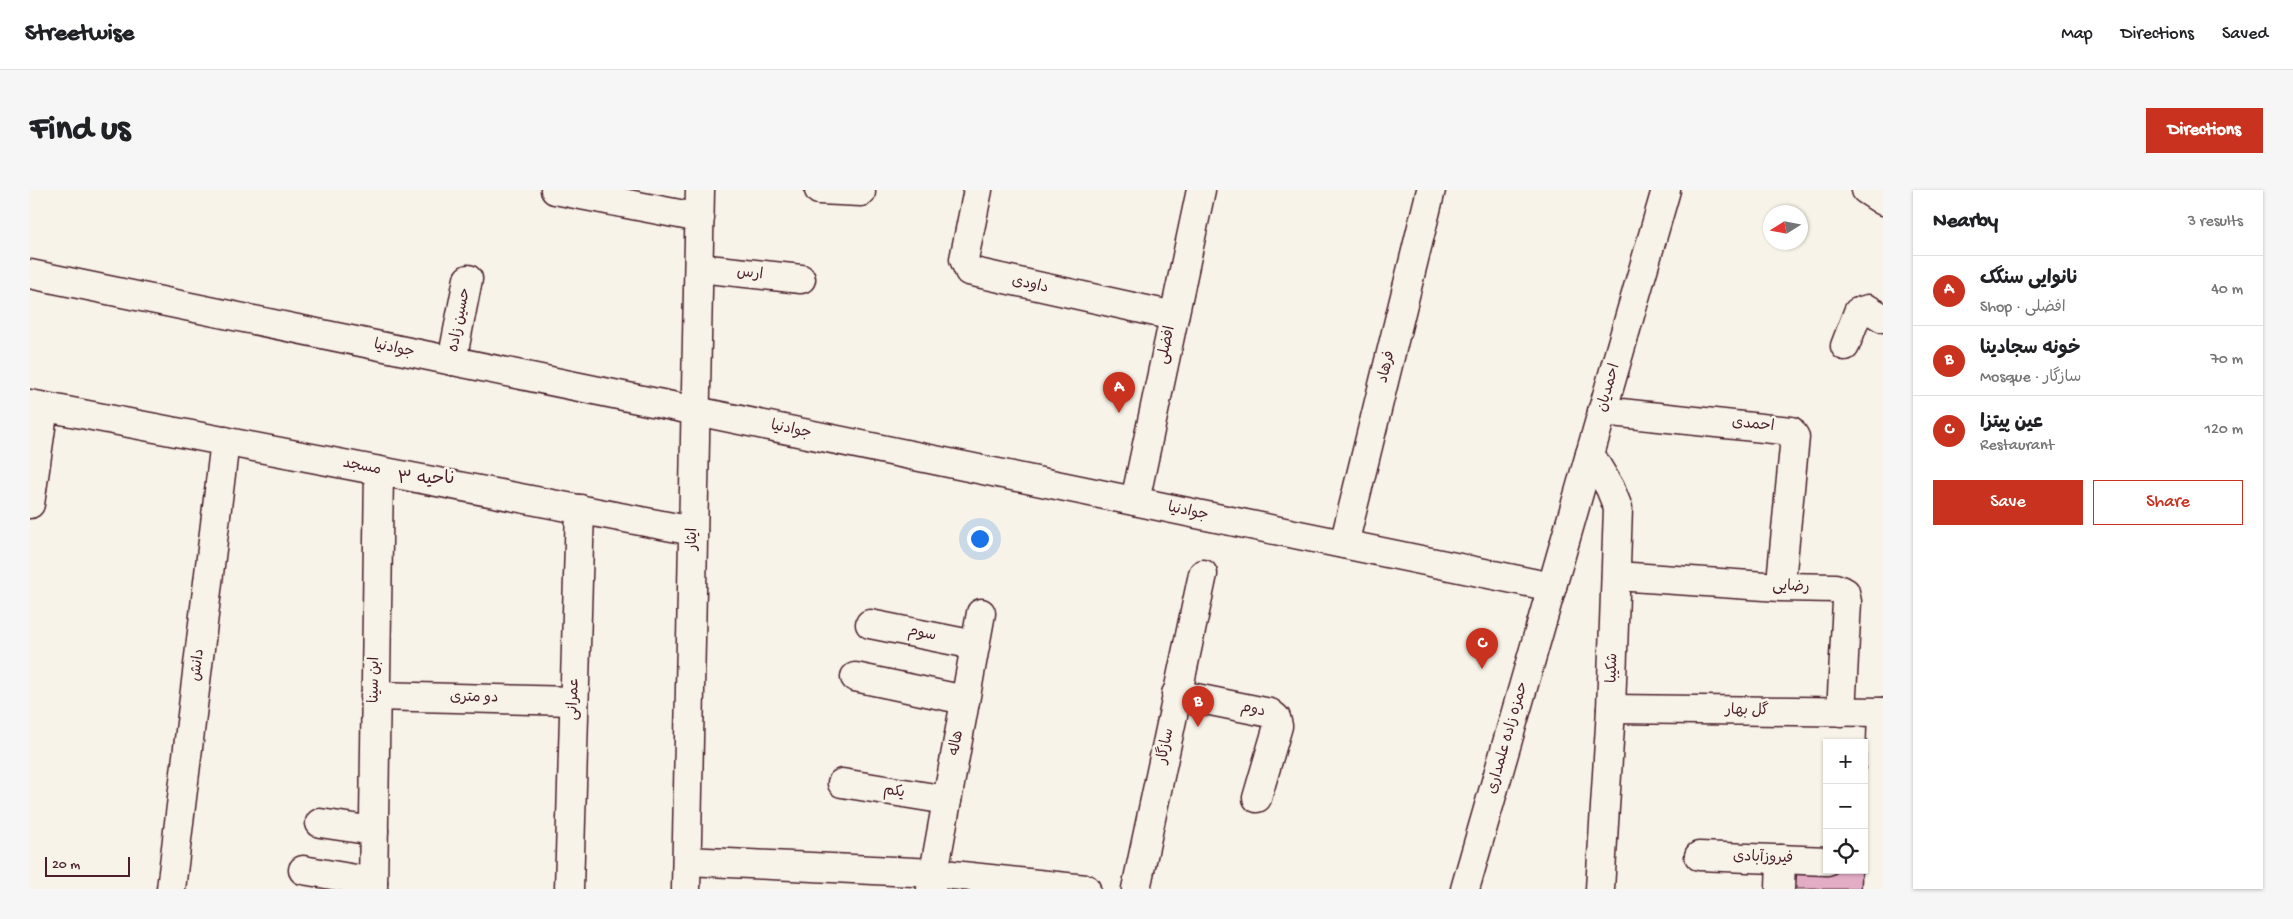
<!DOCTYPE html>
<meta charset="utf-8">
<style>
:root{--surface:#fff;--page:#f6f6f6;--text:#202124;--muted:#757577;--line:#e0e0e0;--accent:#c8321e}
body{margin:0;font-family:"Gochi Hand","Playpen Sans Arabic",sans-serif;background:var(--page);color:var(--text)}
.controls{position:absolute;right:15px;bottom:15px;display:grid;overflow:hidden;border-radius:0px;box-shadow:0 1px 4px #0004}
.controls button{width:45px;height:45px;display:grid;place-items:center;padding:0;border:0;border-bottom:1px solid var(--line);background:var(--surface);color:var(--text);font:25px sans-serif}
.compass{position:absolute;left:1733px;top:15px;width:45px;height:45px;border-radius:50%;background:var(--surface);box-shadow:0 1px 4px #0004;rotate:259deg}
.scale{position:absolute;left:15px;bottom:12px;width:85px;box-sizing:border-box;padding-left:5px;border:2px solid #4a1f2b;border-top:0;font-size:14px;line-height:18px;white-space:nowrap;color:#4a1f2b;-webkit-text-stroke:4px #f7f3e8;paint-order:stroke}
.you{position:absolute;left:949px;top:348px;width:18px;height:18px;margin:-12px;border:4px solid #fff;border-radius:50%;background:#1a73e8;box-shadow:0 0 0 8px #1a73e833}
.badge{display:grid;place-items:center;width:32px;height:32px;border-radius:50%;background:var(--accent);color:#fff;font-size:16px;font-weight:700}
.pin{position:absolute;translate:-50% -41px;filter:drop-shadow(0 1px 2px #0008)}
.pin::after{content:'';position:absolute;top:26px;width:18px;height:15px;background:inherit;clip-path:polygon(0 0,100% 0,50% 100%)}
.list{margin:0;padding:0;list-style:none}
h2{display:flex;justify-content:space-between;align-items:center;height:65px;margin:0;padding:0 20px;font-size:21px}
h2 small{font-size:16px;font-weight:400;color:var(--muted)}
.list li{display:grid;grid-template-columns:32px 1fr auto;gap:15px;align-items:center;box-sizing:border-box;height:70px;padding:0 20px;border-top:1px solid var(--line)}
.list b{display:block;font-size:19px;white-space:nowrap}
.list p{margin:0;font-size:16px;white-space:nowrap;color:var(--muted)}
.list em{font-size:16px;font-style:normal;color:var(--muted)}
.actions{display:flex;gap:10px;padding:15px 20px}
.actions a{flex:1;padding:11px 0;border:1px solid var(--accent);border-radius:0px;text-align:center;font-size:18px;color:var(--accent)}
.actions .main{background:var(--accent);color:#fff}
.icon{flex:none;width:28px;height:28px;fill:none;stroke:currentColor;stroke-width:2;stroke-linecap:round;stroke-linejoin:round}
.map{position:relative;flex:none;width:1853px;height:699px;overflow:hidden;border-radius:0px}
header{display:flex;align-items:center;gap:30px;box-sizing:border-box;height:70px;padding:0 25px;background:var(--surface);border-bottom:1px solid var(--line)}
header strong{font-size:24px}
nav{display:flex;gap:28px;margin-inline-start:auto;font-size:18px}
.intro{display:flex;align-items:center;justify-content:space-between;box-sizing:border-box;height:120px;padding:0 30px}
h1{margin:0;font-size:35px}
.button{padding:12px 22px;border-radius:0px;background:var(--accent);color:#fff;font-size:18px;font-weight:700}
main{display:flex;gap:30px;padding:0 30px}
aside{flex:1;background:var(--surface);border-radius:0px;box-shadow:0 1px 4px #0004}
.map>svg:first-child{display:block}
.building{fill:#e3adc6;stroke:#4a1f2b}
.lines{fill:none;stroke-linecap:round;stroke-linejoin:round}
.minor-casing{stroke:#4a1f2b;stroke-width:31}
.minor{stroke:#f7f3e8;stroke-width:28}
.labels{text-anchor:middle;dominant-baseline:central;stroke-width:5;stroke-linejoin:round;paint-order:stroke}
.street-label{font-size:15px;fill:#4a1f2b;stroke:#f7f3e8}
.quarter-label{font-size:18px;fill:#4a1f2b;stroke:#f7f3e8}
</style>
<header>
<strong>Streetwise</strong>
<nav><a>Map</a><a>Directions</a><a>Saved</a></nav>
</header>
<div class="intro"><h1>Find us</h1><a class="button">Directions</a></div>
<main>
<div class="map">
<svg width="1853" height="699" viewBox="0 0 1853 699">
<rect width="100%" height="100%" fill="#f7f3e8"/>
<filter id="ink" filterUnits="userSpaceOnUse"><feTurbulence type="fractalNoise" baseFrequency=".02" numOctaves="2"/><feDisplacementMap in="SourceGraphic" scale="10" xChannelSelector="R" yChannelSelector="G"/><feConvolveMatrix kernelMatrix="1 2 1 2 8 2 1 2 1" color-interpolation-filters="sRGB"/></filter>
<g filter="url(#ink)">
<!-- building -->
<polygon class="building" points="1767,674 1797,680 1834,680 1837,699 1766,699"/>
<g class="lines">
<defs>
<g id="minor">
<polyline points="525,0 670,28"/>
<polyline points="789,0 831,2"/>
<polyline points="948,0 934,69 939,81 1144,126"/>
<polyline points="1836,0 1853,11"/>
<polyline points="669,78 771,89"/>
<polyline points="0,84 1522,397"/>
<polyline points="1815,156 1828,122 1838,119 1853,128"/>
<polyline points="422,171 438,89"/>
<polyline points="0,214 663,341"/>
<polyline points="1572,221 1761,241 1765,247 1752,381"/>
<polyline points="1560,264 1580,298 1588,318 1581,519 1570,699"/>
<polyline points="1105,311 1171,0"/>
<polyline points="0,314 14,217"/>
<polyline points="1314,354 1401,0"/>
<polyline points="1586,386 1750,397 1805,398 1815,402 1817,412 1811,522"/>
<polyline points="840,434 945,455"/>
<polyline points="825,487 935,510"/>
<polyline points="1146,504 1240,523 1246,528 1248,536 1227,608"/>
<polyline points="345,506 544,511"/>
<polyline points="1581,519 1853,522"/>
<polyline points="812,593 917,610"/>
<polyline points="290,633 344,641"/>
<polyline points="1669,666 1797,671"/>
<polyline points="657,671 904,683 1056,699"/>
<polyline points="273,680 343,692"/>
<polyline points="141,699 195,251"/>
<polyline points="343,699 349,281"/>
<polyline points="539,699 550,319"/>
<polyline points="656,699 670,0"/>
<polyline points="901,699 951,423"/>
<polyline points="1106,699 1173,384"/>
<polyline points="1435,699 1636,0"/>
<polyline points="1750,699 1751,669"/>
<polyline points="1846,699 1852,522"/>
</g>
</defs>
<!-- minor casing -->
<use href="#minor" class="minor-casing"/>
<!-- minor -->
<use href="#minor" class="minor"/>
</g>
</g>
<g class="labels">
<!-- street labels -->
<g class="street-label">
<text transform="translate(720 84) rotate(6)">ارس</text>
<text transform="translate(1000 95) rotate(12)">داودی</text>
<text transform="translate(430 130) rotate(-79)">حسین زاده</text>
<text transform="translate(1137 155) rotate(-78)">افضلی</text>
<text transform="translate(364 159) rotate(12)">جوادنیا</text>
<text transform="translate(1357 177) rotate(-76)">فرهاد</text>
<text transform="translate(1579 198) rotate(-74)">احمدیان</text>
<text transform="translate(1723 235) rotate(6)">احمدی</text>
<text transform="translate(761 240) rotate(12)">جوادنیا</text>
<text transform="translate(332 277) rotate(11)">مسجد</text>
<text transform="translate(1158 322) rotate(12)">جوادنیا</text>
<text transform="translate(663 349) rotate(-89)">ایثار</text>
<text transform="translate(1761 397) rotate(2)">رضایی</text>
<text transform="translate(892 444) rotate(11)">سوم</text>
<text transform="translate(168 475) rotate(-83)">دانش</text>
<text transform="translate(1583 478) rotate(-88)">شکیبا</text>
<text transform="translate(345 490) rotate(-89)">ابن سینا</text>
<text transform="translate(444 508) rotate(1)">دو متری</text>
<text transform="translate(544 509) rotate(-88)">عمرانی</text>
<text transform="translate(1223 520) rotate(13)">دوم</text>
<text transform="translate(1717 521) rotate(1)">گل بهار</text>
<text transform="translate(1478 548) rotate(-74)">حمزه زاده علمداری</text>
<text transform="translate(927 553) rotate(-80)">هاله</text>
<text transform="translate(1136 556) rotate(-78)">سازگار</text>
<text transform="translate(864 602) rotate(9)">یکم</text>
<text transform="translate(1733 668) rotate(2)">فیروزآبادی</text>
</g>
<!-- quarter labels -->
<g class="quarter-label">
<text x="396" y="289">ناحیه ۳</text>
</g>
</g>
</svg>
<div class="controls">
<button>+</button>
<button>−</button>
<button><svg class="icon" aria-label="locate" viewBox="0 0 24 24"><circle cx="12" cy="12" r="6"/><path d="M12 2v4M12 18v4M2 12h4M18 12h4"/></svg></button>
</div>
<svg class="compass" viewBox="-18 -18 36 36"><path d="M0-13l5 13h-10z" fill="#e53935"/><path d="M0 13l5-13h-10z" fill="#757577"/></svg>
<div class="scale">20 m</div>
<div class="you"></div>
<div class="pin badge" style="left:1089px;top:223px">A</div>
<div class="pin badge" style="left:1168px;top:537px">B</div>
<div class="pin badge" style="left:1452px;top:479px">C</div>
</div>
<aside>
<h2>Nearby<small>3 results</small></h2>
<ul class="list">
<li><span class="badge">A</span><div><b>نانوایی سنگک</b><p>Shop · افضلی</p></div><em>40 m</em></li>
<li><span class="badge">B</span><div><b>خونه سجادینا</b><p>Mosque · سازگار</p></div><em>70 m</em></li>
<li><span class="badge">C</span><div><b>عین پیتزا</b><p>Restaurant</p></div><em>120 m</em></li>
</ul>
<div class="actions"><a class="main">Save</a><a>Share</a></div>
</aside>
</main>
